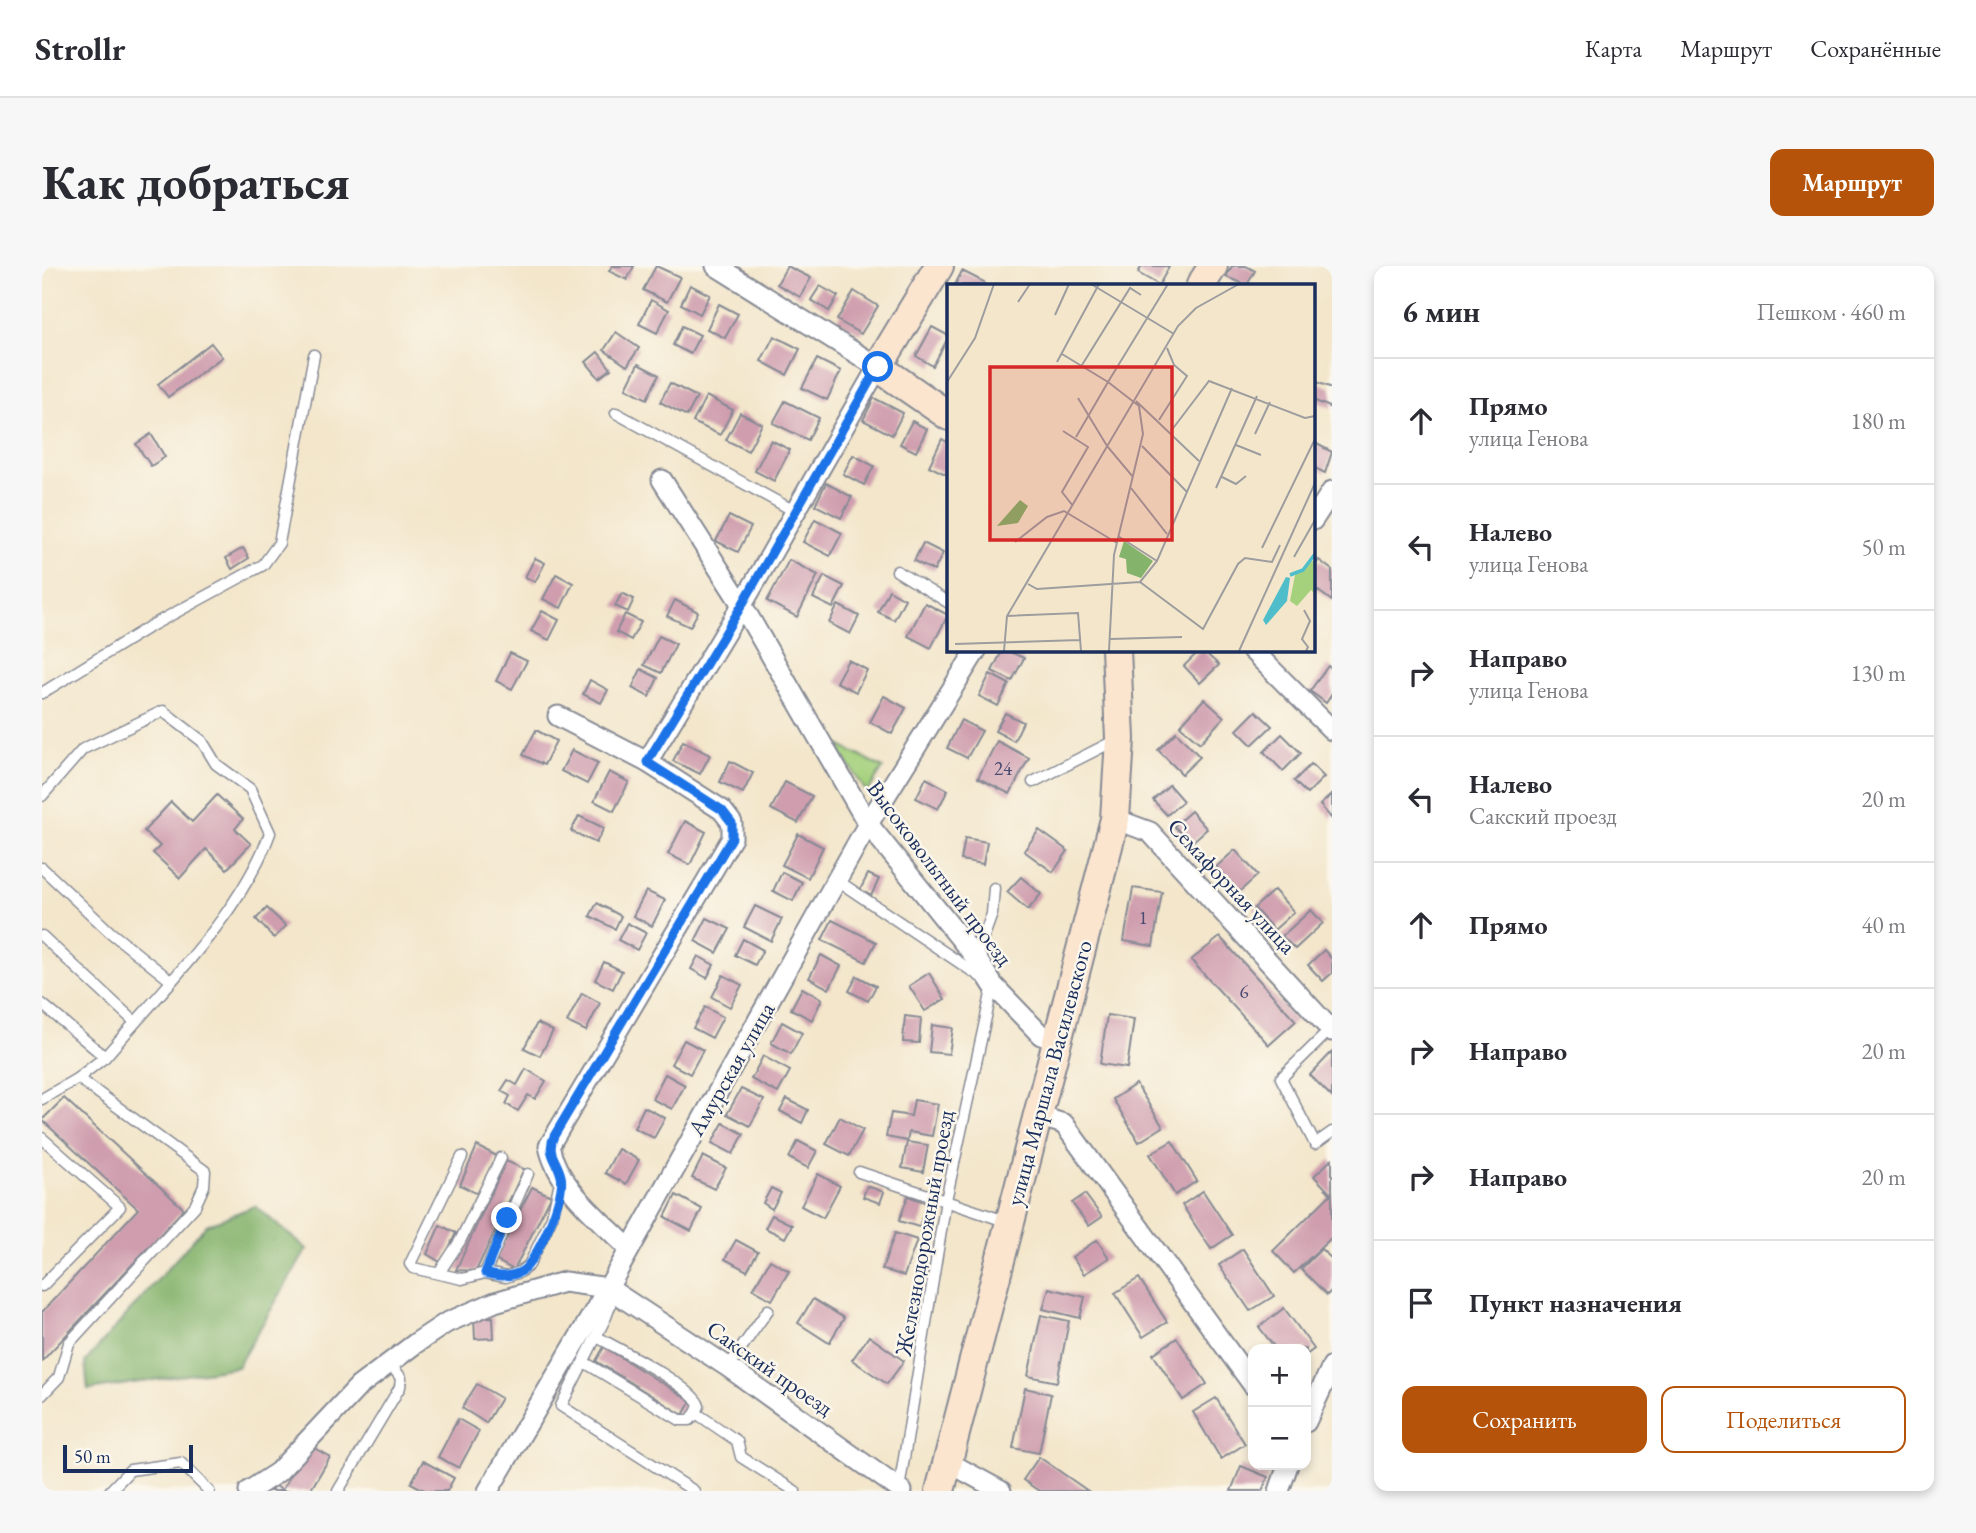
<!DOCTYPE html>
<html lang="ru">
<meta charset="utf-8">
<style>
:root{--surface:#fff;--page:#f7f7f7;--text:#2b2b33;--muted:#7c7c81;--line:#e1e1e2;--accent:#b45309}
body{margin:0;font-family:"EB Garamond",serif;background:var(--page);color:var(--text)}
.controls{position:absolute;right:21px;bottom:21px;display:grid;overflow:hidden;border-radius:14px;box-shadow:0 4px 10px #0003}
.controls button{width:63px;height:63px;display:grid;place-items:center;padding:0;border:0;border-bottom:2px solid var(--line);background:var(--surface);color:var(--text);font:35px sans-serif}
.scale{position:absolute;left:21px;bottom:18px;width:130px;box-sizing:border-box;padding-left:7px;border:4px solid #1b2f5e;border-top:0;font-size:19px;line-height:24px;white-space:nowrap;color:#1b2f5e;-webkit-text-stroke:5px #fbf7ec;paint-order:stroke}
.stop{position:absolute;width:21px;height:21px;margin:-16px;border:5px solid #1a73e8;border-radius:50%;background:#fff}
.stop.end{background:#1a73e8;border-color:#fff;box-shadow:0 2px 7px #0008}
.list{margin:0;padding:0;list-style:none}
h2{display:flex;justify-content:space-between;align-items:center;height:91px;margin:0;padding:0 28px;font-size:30px}
h2 small{font-size:23px;font-weight:400;color:var(--muted)}
.list li{display:grid;grid-template-columns:46px 1fr auto;gap:21px;align-items:center;box-sizing:border-box;height:126px;padding:0 28px;border-top:2px solid var(--line)}
.list b{display:block;font-size:26px;white-space:nowrap}
.list p{margin:0;font-size:23px;white-space:nowrap;color:var(--muted)}
.list em{font-size:23px;font-style:normal;color:var(--muted)}
.actions{display:flex;gap:14px;padding:21px 28px}
.actions a{flex:1;padding:16px 0;border:2px solid var(--accent);border-radius:14px;text-align:center;font-size:24px;color:var(--accent)}
.actions .main{background:var(--accent);color:#fff}
.icon{flex:none;width:38px;height:38px;fill:none;stroke:currentColor;stroke-width:2;stroke-linecap:round;stroke-linejoin:round}
.map{position:relative;flex:none;width:1290px;height:1225px;overflow:hidden;border-radius:14px}
header{display:flex;align-items:center;gap:42px;box-sizing:border-box;height:98px;padding:0 35px;background:var(--surface);border-bottom:2px solid var(--line)}
header strong{font-size:33px}
nav{display:flex;gap:38px;margin-inline-start:auto;font-size:24px}
.intro{display:flex;align-items:center;justify-content:space-between;box-sizing:border-box;height:168px;padding:0 42px}
h1{margin:0;font-size:49px}
.button{padding:18px 32px;border-radius:14px;background:var(--accent);color:#fff;font-size:24px;font-weight:700}
main{display:flex;gap:42px;padding:0 42px}
aside{flex:1;background:var(--surface);border-radius:14px;box-shadow:0 4px 10px #0003}
.map>svg:first-child{display:block}
.green{fill:#a5d17d;stroke:#60806e;stroke-width:2}
.forest{fill:#84b36c;stroke:#507165;stroke-width:2}
.building{fill:#cf9dae}
.lines{fill:none;stroke-linecap:round;stroke-linejoin:round}
.lane-casing{stroke:#878a94;stroke-width:13}
.street-casing{stroke:#878a94;stroke-width:23}
.secondary-casing{stroke:#878a94;stroke-width:32}
.lane{stroke:#fff;stroke-width:10}
.street{stroke:#fff;stroke-width:19}
.secondary{stroke:#fbe5cf;stroke-width:28}
.route{stroke:#1a73e8;stroke-width:9}
.labels{text-anchor:middle;dominant-baseline:central;stroke-width:5;stroke-linejoin:round;paint-order:stroke}
.number-label{font-size:19px;fill:#484a72}
.street-label{font-size:23px;fill:#1b2f5e;stroke:#fbf7ec}
.inset-river{fill:none;stroke:#50bdca;stroke-width:3.5}
.inset-road{fill:none;stroke:#9d9d9f;stroke-width:2}
.view{fill:#d62828;fill-opacity:0.15;stroke:#d62828;stroke-width:3.5}
.inset-edge{fill:none;stroke:#1b2f5e;stroke-width:3.5}
</style>
<header>
<strong>Strollr</strong>
<nav><a>Карта</a><a>Маршрут</a><a>Сохранённые</a></nav>
</header>
<div class="intro"><h1>Как добраться</h1><a class="button">Маршрут</a></div>
<main>
<div class="map">
<svg width="1290" height="1225" viewBox="0 0 1290 1225">
<rect width="100%" height="100%" fill="#fbf7ec"/>
<filter id="ink" filterUnits="userSpaceOnUse"><feTurbulence type="fractalNoise" baseFrequency=".0143" numOctaves="2"/><feDisplacementMap in="SourceGraphic" scale="14" xChannelSelector="R" yChannelSelector="G"/><feConvolveMatrix kernelMatrix="1 2 1 2 8 2 1 2 1" color-interpolation-filters="sRGB"/></filter>
<filter id="wash" filterUnits="userSpaceOnUse"><feTurbulence type="fractalNoise" baseFrequency=".00686" numOctaves="4" result="noise"/><feDisplacementMap in="SourceGraphic" scale="28" xChannelSelector="R" yChannelSelector="G"/><feGaussianBlur stdDeviation="1.57" result="paint"/><feColorMatrix in="noise" values="0 0 0 0 0 0 0 0 0 0 0 0 0 0 0 0 0 1.4 0 .05"/><feComposite in="paint" operator="in"/></filter>
<g filter="url(#wash)">
<rect width="100%" height="100%" fill="#f3e6cb"/>
<!-- green -->
<polygon class="green" points="793,477 841,502 825,527"/>
<!-- forest -->
<polygon class="forest" points="213,940 265,983 195,1101 46,1124 43,1096 164,959"/>
<g id="blocks">
<!-- building -->
<g class="building">
<polygon points="570,0 592,0 585,14 567,5"/>
<polygon points="614,0 638,11 625,36 601,24"/>
<polygon points="745,0 769,12 758,31 735,18"/>
<polygon points="1100,0 1125,0 1127,1 1117,19 1096,7"/>
<polygon points="1190,0 1204,0 1213,5 1205,19 1184,11"/>
<polygon points="920,5 942,16 941,19 913,19"/>
<polygon points="648,19 668,29 658,48 639,38"/>
<polygon points="778,20 796,30 787,45 769,34"/>
<polygon points="812,25 836,40 819,68 795,54"/>
<polygon points="609,34 627,44 615,67 597,58"/>
<polygon points="677,38 696,48 683,72 665,63"/>
<polygon points="640,60 658,69 648,88 631,79"/>
<polygon points="890,61 907,70 891,100 874,90"/>
<polygon points="574,66 597,82 585,100 562,84"/>
<polygon points="732,70 758,83 745,109 719,95"/>
<polygon points="169,77 180,91 126,131 116,118"/>
<polygon points="556,86 569,103 557,112 544,96"/>
<polygon points="775,93 799,105 785,134 760,122"/>
<polygon points="596,98 617,109 605,133 584,122"/>
<polygon points="1272,115 1290,122 1290,142 1271,134"/>
<polygon points="628,117 655,131 645,150 618,136"/>
<polygon points="664,130 691,144 678,169 651,156"/>
<polygon points="832,132 861,147 850,169 821,154"/>
<polygon points="743,135 777,152 766,174 731,157"/>
<polygon points="698,147 720,158 706,185 684,174"/>
<polygon points="870,155 885,163 874,186 858,178"/>
<polygon points="109,168 123,191 109,200 94,178"/>
<polygon points="900,173 907,177 907,210 887,200"/>
<polygon points="729,174 748,184 732,215 713,205"/>
<polygon points="1271,176 1290,186 1283,207 1271,201"/>
<polygon points="811,189 832,200 822,219 801,208"/>
<polygon points="784,217 810,231 799,252 773,239"/>
<polygon points="687,250 709,261 696,286 674,275"/>
<polygon points="773,253 800,267 788,290 761,276"/>
<polygon points="881,277 901,287 892,305 872,295"/>
<polygon points="201,282 207,292 190,303 184,292"/>
<polygon points="493,292 503,297 493,316 483,311"/>
<polygon points="747,294 776,309 755,351 725,335"/>
<polygon points="1277,294 1290,304 1290,335 1271,321 1271,302"/>
<polygon points="514,308 531,317 519,342 501,333"/>
<polygon points="782,310 802,320 791,342 771,332"/>
<polygon points="847,324 863,333 852,354 836,346"/>
<polygon points="580,327 592,333 586,346 573,340"/>
<polygon points="633,334 656,346 648,361 625,350"/>
<polygon points="883,337 906,349 889,382 866,370"/>
<polygon points="796,339 817,350 808,368 787,357"/>
<polygon points="500,345 517,354 507,374 489,365"/>
<polygon points="583,348 599,356 589,374 574,366"/>
<polygon points="617,370 634,378 619,407 602,399"/>
<polygon points="961,383 982,392 970,415 950,405"/>
<polygon points="1159,383 1177,399 1158,417 1142,400"/>
<polygon points="468,387 485,395 470,423 454,415"/>
<polygon points="806,394 825,404 814,426 794,416"/>
<polygon points="1286,400 1290,403 1290,428 1284,437 1268,425"/>
<polygon points="599,403 616,412 607,431 590,422"/>
<polygon points="948,408 967,418 956,440 937,430"/>
<polygon points="548,414 566,424 559,437 541,428"/>
<polygon points="842,430 864,442 850,468 828,456"/>
<polygon points="1162,433 1182,451 1158,477 1138,460"/>
<polygon points="1214,445 1230,460 1210,479 1195,464"/>
<polygon points="963,447 981,456 972,475 953,465"/>
<polygon points="919,454 940,465 925,492 905,482"/>
<polygon points="494,464 514,475 502,499 481,489"/>
<polygon points="1134,466 1158,491 1140,508 1116,484"/>
<polygon points="1240,468 1259,487 1241,505 1222,486"/>
<polygon points="641,475 668,489 658,508 631,495"/>
<polygon points="955,475 987,492 968,528 936,512"/>
<polygon points="530,484 556,497 545,518 519,505"/>
<polygon points="688,495 711,507 701,527 678,516"/>
<polygon points="1269,498 1282,511 1265,528 1252,515"/>
<polygon points="567,506 587,516 572,545 552,535"/>
<polygon points="884,512 906,524 896,543 874,532"/>
<polygon points="743,516 770,530 756,557 729,543"/>
<polygon points="1127,519 1141,535 1125,549 1111,534"/>
<polygon points="1290,528 1290,553 1278,539"/>
<polygon points="175,529 201,553 193,563 209,578 185,603 164,583 138,612 111,587 118,580 102,565 129,536 150,556"/>
<polygon points="1149,545 1165,563 1149,577 1132,560"/>
<polygon points="537,550 562,562 554,577 529,565"/>
<polygon points="643,555 664,566 648,599 626,588"/>
<polygon points="997,564 1026,585 1011,606 982,585"/>
<polygon points="756,568 781,581 766,612 740,599"/>
<polygon points="923,572 945,576 941,598 919,594"/>
<polygon points="1193,584 1216,609 1197,626 1174,601"/>
<polygon points="740,606 760,616 751,635 731,625"/>
<polygon points="826,608 837,613 829,630 818,624"/>
<polygon points="979,611 999,628 986,644 965,626"/>
<polygon points="1091,622 1120,626 1111,680 1082,675"/>
<polygon points="1232,624 1252,646 1232,664 1212,642"/>
<polygon points="604,625 623,634 610,660 591,650"/>
<polygon points="555,637 579,650 573,663 548,650"/>
<polygon points="713,640 740,653 729,675 702,661"/>
<polygon points="225,642 244,660 232,672 214,653"/>
<polygon points="1269,644 1281,657 1253,683 1240,670"/>
<polygon points="665,652 688,663 675,687 653,675"/>
<polygon points="790,654 834,676 824,696 780,674"/>
<polygon points="585,657 604,667 595,684 576,674"/>
<polygon points="1178,671 1254,755 1227,779 1149,694"/>
<polygon points="701,673 721,684 713,699 693,689"/>
<polygon points="1282,684 1290,693 1290,707 1281,715 1266,699"/>
<polygon points="779,689 799,700 787,723 767,712"/>
<polygon points="656,690 672,699 665,712 649,703"/>
<polygon points="562,696 580,705 571,723 553,714"/>
<polygon points="887,707 903,733 883,745 867,720"/>
<polygon points="681,709 700,719 688,741 670,731"/>
<polygon points="815,710 834,720 826,735 807,725"/>
<polygon points="760,722 780,733 770,754 749,743"/>
<polygon points="540,727 558,737 544,765 525,756"/>
<polygon points="663,741 681,751 670,772 651,762"/>
<polygon points="1065,749 1092,753 1085,802 1058,798"/>
<polygon points="863,750 879,752 877,777 861,776"/>
<polygon points="740,756 760,767 749,788 729,777"/>
<polygon points="495,757 511,765 498,790 482,782"/>
<polygon points="890,759 911,762 907,788 887,786"/>
<polygon points="642,774 661,784 648,808 629,798"/>
<polygon points="1290,786 1290,831 1268,809"/>
<polygon points="721,790 748,805 736,827 709,813"/>
<polygon points="484,803 504,815 493,833 486,829 476,845 464,838 468,830 459,825 466,814 475,819"/>
<polygon points="623,808 643,819 630,843 610,833"/>
<polygon points="1094,818 1121,861 1097,876 1071,833"/>
<polygon points="699,823 722,834 708,860 685,848"/>
<polygon points="22,832 142,943 0,1095 0,1046 96,943 0,854"/>
<polygon points="745,833 766,844 760,857 738,845"/>
<polygon points="872,834 896,838 890,870 867,866 865,875 844,871 849,847 869,850"/>
<polygon points="602,841 623,852 612,872 592,862"/>
<polygon points="798,851 821,864 807,890 784,878"/>
<polygon points="681,857 702,868 691,888 670,877"/>
<polygon points="756,875 775,885 766,902 747,892"/>
<polygon points="1130,875 1155,915 1133,929 1108,888"/>
<polygon points="865,876 886,879 881,906 860,902"/>
<polygon points="435,880 455,890 436,928 418,919"/>
<polygon points="576,883 597,894 584,918 563,907"/>
<polygon points="661,890 684,902 672,923 650,912"/>
<polygon points="1290,893 1290,971 1252,1007 1231,985 1289,928 1272,910"/>
<polygon points="464,895 482,903 434,1005 414,1004"/>
<polygon points="776,908 798,920 781,952 759,940"/>
<polygon points="825,920 842,926 838,937 821,931"/>
<polygon points="490,921 509,930 472,1004 453,994"/>
<polygon points="729,922 739,927 730,943 721,937"/>
<polygon points="1161,925 1190,969 1169,983 1140,939"/>
<polygon points="1043,928 1060,951 1047,960 1030,937"/>
<polygon points="634,929 660,943 649,965 623,951"/>
<polygon points="866,930 885,937 877,961 857,955"/>
<polygon points="730,949 750,959 743,972 723,962"/>
<polygon points="398,959 414,967 400,997 385,988"/>
<polygon points="853,967 875,974 862,1010 840,1003"/>
<polygon points="694,974 716,986 705,1005 683,993"/>
<polygon points="1055,974 1067,992 1042,1008 1030,991"/>
<polygon points="1201,983 1232,1030 1208,1045 1177,999"/>
<polygon points="1279,983 1290,993 1290,1024 1285,1029 1259,1003"/>
<polygon points="728,994 747,1005 730,1034 711,1023"/>
<polygon points="1097,1012 1125,1056 1101,1071 1073,1027"/>
<polygon points="1007,1022 1043,1031 1038,1052 1001,1043"/>
<polygon points="771,1033 802,1052 787,1077 756,1057"/>
<polygon points="1242,1042 1272,1083 1264,1089 1264,1083 1234,1083 1217,1061"/>
<polygon points="999,1049 1027,1055 1015,1116 986,1110"/>
<polygon points="451,1051 452,1072 433,1073 432,1052"/>
<polygon points="827,1070 862,1095 845,1118 810,1094"/>
<polygon points="1135,1072 1165,1118 1141,1134 1111,1088"/>
<polygon points="562,1081 649,1135 641,1149 554,1095"/>
<polygon points="435,1118 459,1132 444,1157 420,1142"/>
<polygon points="983,1122 1009,1128 997,1187 971,1182"/>
<polygon points="1174,1132 1203,1178 1179,1193 1151,1146"/>
<polygon points="416,1153 437,1165 417,1202 396,1191"/>
<polygon points="267,1179 288,1191 268,1225 228,1225 232,1219 240,1224"/>
<polygon points="997,1191 1046,1225 997,1225 981,1214"/>
<polygon points="381,1195 412,1212 405,1225 384,1225 369,1217"/>
<polygon points="1199,1200 1226,1211 1220,1225 1189,1225"/>
</g>
</g>
</g>
<g filter="url(#ink)">
<use href="#blocks" fill-opacity="0" stroke="#878a94" stroke-width="2"/>
<g class="lines">
<defs>
<g id="lane">
<polyline points="574,147 754,246"/>
<polyline points="855,305 907,337"/>
<polyline points="0,427 107,361 221,299 237,277 272,89"/>
<polyline points="991,516 1074,474"/>
<path d="M0,530l41,-47 80,-38 39,30 14,23 34,25 20,44c-29,81 -109,158 -165,224l-63,-53"/>
<polyline points="0,602 68,666 128,714"/>
<polyline points="796,615 951,719 904,934 857,1223"/>
<polyline points="0,670 93,756"/>
<polyline points="934,692 950,648 952,622"/>
<polyline points="1289,763 1239,812 1273,878 1290,866"/>
<polyline points="36,812 63,791"/>
<polyline points="0,833 36,812 163,905 162,920 153,940 27,1077 17,1111 0,1129"/>
<polyline points="0,872 78,941 0,1020"/>
<polyline points="420,891 368,998 371,1002 420,1013 443,1007 464,1011 478,1006 487,999 510,951 519,911"/>
<polyline points="817,906 966,956"/>
<polyline points="397,1007 418,975 459,892"/>
<polyline points="443,1007 486,908"/>
<polyline points="567,1026 568,1040 564,1051 519,1140 652,1225"/>
<path d="M555,1071c20,11 97,50 102,69l-3,7 41,28 4,16 54,34"/>
<polyline points="542,1096 638,1154 648,1154 654,1147"/>
<polyline points="686,1101 726,1044"/>
<polyline points="68,1225 88,1204 139,1197 167,1225"/>
<polyline points="296,1225 358,1121 359,1112 347,1096"/>
</g>
<g id="street">
<polyline points="620,214 700,339 826,558 934,692 951,719 999,769 1017,774"/>
<polyline points="1271,254 1290,225"/>
<polyline points="1209,383 1290,464"/>
<path d="M516,450l89,46 75,48 10,13v15l-183,308c8,41 52,74 80,103"/>
<polyline points="605,496 700,339 836,101 674,0"/>
<polyline points="1073,553 1108,566 1290,765"/>
<polyline points="996,850 1022,858 1211,1119"/>
<polyline points="1264,1156 1290,1100"/>
<polyline points="906,1196 959,1225"/>
<polyline points="207,1225 236,1206 317,1120 374,1077 404,1057 453,1036 522,1016 566,1022 686,1101 860,1225"/>
<polyline points="446,1225 566,1022 826,558 935,383"/>
<polyline points="1237,1225 1246,1199"/>
</g>
<g id="secondary">
<polyline points="897,0 836,101 907,150"/>
<polyline points="1159,19 1171,0"/>
<polyline points="898,1225 1073,553 1078,473 1074,383"/>
</g>
</defs>
<!-- lane casing -->
<use href="#lane" class="lane-casing"/>
<!-- street casing -->
<use href="#street" class="street-casing"/>
<!-- secondary casing -->
<use href="#secondary" class="secondary-casing"/>
<!-- lane -->
<use href="#lane" class="lane"/>
<!-- street -->
<use href="#street" class="street"/>
<!-- secondary -->
<use href="#secondary" class="secondary"/>
</g>
</g>
<g class="lines" filter="url(#ink)">
<!-- route -->
<path class="route" d="M465,952l-22,55c13,4 25,5 37,-2 15,-10 44,-77 39,-95 -4,-17 -15,-22 -7,-40l178,-298v-15l-10,-13 -75,-48 95,-157 136,-238"/>
</g>
<g class="labels">
<!-- number labels -->
<g class="number-label">
<text x="961" y="502">24</text>
<text x="1101" y="651">1</text>
<text x="1202" y="725">6</text>
</g>
<!-- street labels -->
<g class="street-label">
<text transform="translate(898 607) rotate(53)">Высоковольтный проезд</text>
<text transform="translate(1190 620) rotate(47)">Семафорная улица</text>
<text transform="translate(689 803) rotate(-60)">Амурская улица</text>
<text transform="translate(1007 807) rotate(-75)">улица Маршала Василевского</text>
<text transform="translate(882 967) rotate(-80)">Железнодорожный проезд</text>
<text transform="translate(728 1102) rotate(35)">Сакский проезд</text>
</g>
</g>
<!-- overview -->
<g transform="translate(905 18)">
<rect width="368" height="368" fill="#f3e6cb"/>
<path d="M367,276v33l-3,-3 -14,16 -7,-5 5,-26z" fill="#a5d17d"/>
<path d="M73,216l8,6 -10,17 -21,3zM177,257l29,20 -12,17 -14,-5 -1,-14 -7,-2z" fill="#84b36c"/>
<path d="M339,293l4,1 -3,23 -21,24 -3,-5z" fill="#50bdca"/>
<path class="inset-river" d="M343,291l13,-5 12,-16"/>
<path class="inset-road" d="M144,0l83,50M71,18l12,-18M108,31l14,-31M115,70l46,28 -32,55M110,78l42,-78M135,81l48,-77 11,7M0,98l28,-44 19,-54M131,114l29,48 26,31M189,117l63,60M212,136l28,-44 -13,-11 -7,-17M116,147l25,16 -26,45 11,14M224,147l38,-50 96,37 10,-2M308,150l15,-32M289,161l25,10M195,162l45,46M275,193l14,7 10,-8M184,204l36,46M269,204l41,-92M171,252l39,25M68,258l32,-25 17,-6 53,32M315,264l53,-109M347,273l21,-37M193,298l17,-21 75,-173M193,298l63,47 35,-65 7,-6 27,4 8,-17M81,300l9,5 103,-7M357,326l6,11 -8,18 6,8 -2,4M60,332l71,-3 3,38M163,355l72,-2M8,360l125,-4M57,367l3,-35 171,-290 18,-18 43,-24M162,367l5,-96 29,-121 -4,-28 -31,-24 60,-98M292,367l76,-168"/>
<path class="view" d="M43,83h182v173h-182z"/>
<rect width="368" height="368" class="inset-edge"/>
</g>
</svg>
<div class="controls">
<button>+</button>
<button>−</button>
</div>
<div class="scale">50 m</div>
<div class="stop" style="left:836px;top:101px"></div>
<div class="stop end" style="left:465px;top:952px"></div>
</div>
<aside>
<h2>6 мин<small>Пешком · 460 m</small></h2>
<ul class="list">
<li><svg class="icon" aria-label="ahead" viewBox="0 0 24 24"><path d="M12 20V5M6 11l6-6 6 6"/></svg><div><b>Прямо</b><p>улица Генова</p></div><em>180 m</em></li>
<li><svg class="icon" aria-label="left" viewBox="0 0 24 24"><path d="M17 20v-9H6M10 6l-5 5 5 5"/></svg><div><b>Налево</b><p>улица Генова</p></div><em>50 m</em></li>
<li><svg class="icon" aria-label="right" viewBox="0 0 24 24"><path d="M7 20v-9h11M14 6l5 5-5 5"/></svg><div><b>Направо</b><p>улица Генова</p></div><em>130 m</em></li>
<li><svg class="icon" aria-label="left" viewBox="0 0 24 24"><path d="M17 20v-9H6M10 6l-5 5 5 5"/></svg><div><b>Налево</b><p>Сакский проезд</p></div><em>20 m</em></li>
<li><svg class="icon" aria-label="ahead" viewBox="0 0 24 24"><path d="M12 20V5M6 11l6-6 6 6"/></svg><div><b>Прямо</b></div><em>40 m</em></li>
<li><svg class="icon" aria-label="right" viewBox="0 0 24 24"><path d="M7 20v-9h11M14 6l5 5-5 5"/></svg><div><b>Направо</b></div><em>20 m</em></li>
<li><svg class="icon" aria-label="right" viewBox="0 0 24 24"><path d="M7 20v-9h11M14 6l5 5-5 5"/></svg><div><b>Направо</b></div><em>20 m</em></li>
<li><svg class="icon" aria-label="arrive" viewBox="0 0 24 24"><path d="M6 21V4h12l-3 4 3 4H6"/></svg><div><b>Пункт назначения</b></div></li>
</ul>
<div class="actions"><a class="main">Сохранить</a><a>Поделиться</a></div>
</aside>
</main>
